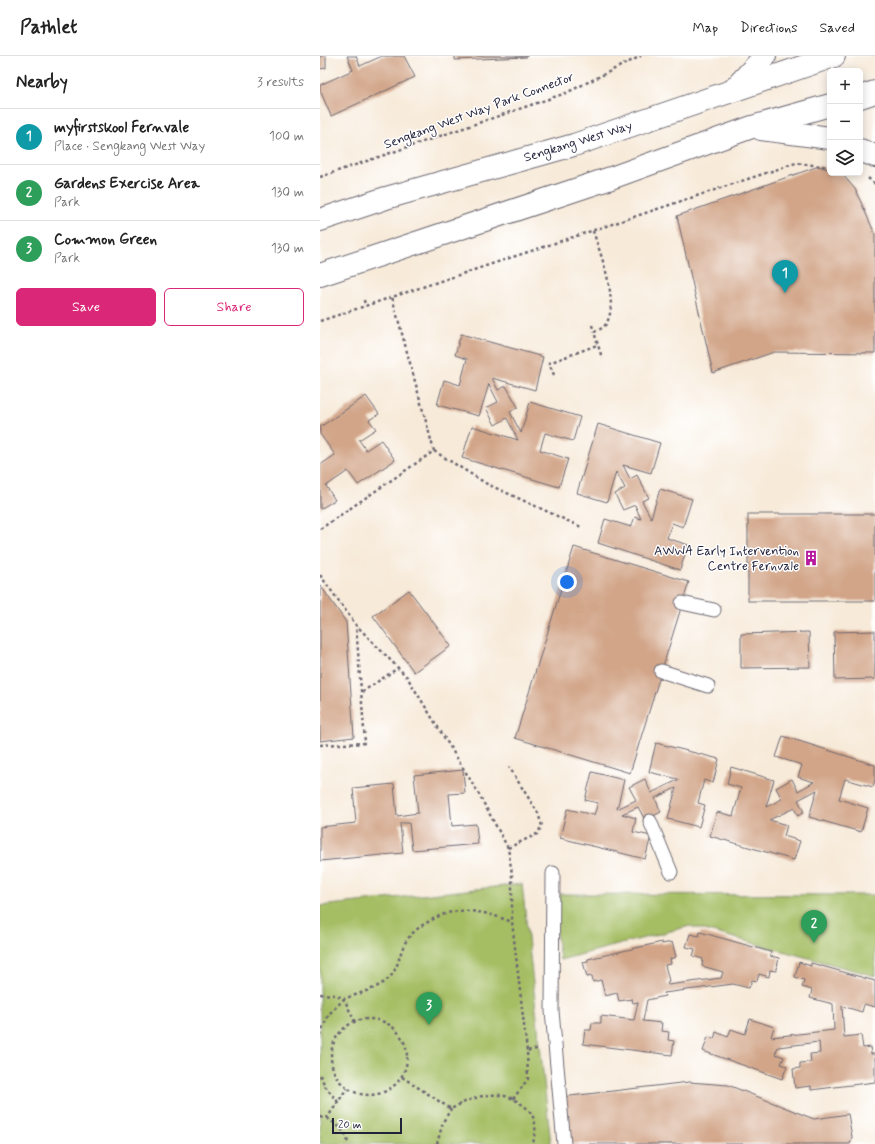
<!DOCTYPE html>
<meta charset="utf-8">
<style>
:root{--surface:#fff;--page:#f2f2f2;--text:#222;--muted:#767676;--line:#e0e0e0;--accent:#db2777}
body{margin:0;font-family:Mynerve,sans-serif;background:var(--page);color:var(--text)}
.controls{position:absolute;right:12px;top:12px;display:grid;overflow:hidden;border-radius:6px;box-shadow:0 2px 10px #0003}
.controls button{width:36px;height:36px;display:grid;place-items:center;padding:0;border:0;border-bottom:1px solid var(--line);background:var(--surface);color:var(--text);font:20px sans-serif}
.scale{position:absolute;left:12px;bottom:10px;width:70px;box-sizing:border-box;padding-left:4px;border:2px solid #22223b;border-top:0;font-size:11px;line-height:14px;white-space:nowrap;color:#22223b;-webkit-text-stroke:3px #fff;paint-order:stroke}
.you{position:absolute;left:247px;top:526px;width:14px;height:14px;margin:-10px;border:3px solid #fff;border-radius:50%;background:#1a73e8;box-shadow:0 0 0 6px #1a73e833}
.badge{display:grid;place-items:center;width:26px;height:26px;border-radius:50%;background:var(--accent);color:#fff;font-size:13px;font-weight:700}
.pin{position:absolute;translate:-50% -33px;filter:drop-shadow(0 1px 2px #0008)}
.pin::after{content:'';position:absolute;top:21px;width:14px;height:12px;background:inherit;clip-path:polygon(0 0,100% 0,50% 100%)}
.list{margin:0;padding:0;list-style:none}
h2{display:flex;justify-content:space-between;align-items:center;height:52px;margin:0;padding:0 16px;font-size:17px}
h2 small{font-size:13px;font-weight:400;color:var(--muted)}
.list li{display:grid;grid-template-columns:26px 1fr auto;gap:12px;align-items:center;box-sizing:border-box;height:56px;padding:0 16px;border-top:1px solid var(--line)}
.list b{display:block;font-size:15px;white-space:nowrap}
.list p{margin:0;font-size:13px;white-space:nowrap;color:var(--muted)}
.list em{font-size:13px;font-style:normal;color:var(--muted)}
.actions{display:flex;gap:8px;padding:12px 16px}
.actions a{flex:1;padding:9px 0;border:1px solid var(--accent);border-radius:6px;text-align:center;font-size:14px;color:var(--accent)}
.actions .main{background:var(--accent);color:#fff}
.icon{flex:none;width:22px;height:22px;fill:none;stroke:currentColor;stroke-width:2;stroke-linecap:round;stroke-linejoin:round}
.map{position:relative;flex:none;width:555px;height:1088px;overflow:hidden}
header{display:flex;align-items:center;gap:24px;box-sizing:border-box;height:56px;padding:0 20px;background:var(--surface);border-bottom:1px solid var(--line)}
header strong{font-size:19px}
nav{display:flex;gap:22px;margin-inline-start:auto;font-size:14px}
main{display:flex}
aside{flex:1;background:var(--surface)}
.map>svg:first-child{display:block}
.green{fill:#a5be63;stroke:#64704f}
.building{fill:#d2a588}
.lines{fill:none;stroke-linecap:round;stroke-linejoin:round}
.lane-casing{stroke:#6d6872;stroke-width:15}
.secondary-casing{stroke:#6d6872;stroke-width:24}
.path{stroke:#6d6872;stroke-width:2.5;stroke-dasharray:3 3;stroke-linecap:butt}
.lane{stroke:#fff;stroke-width:13}
.secondary{stroke:#fff;stroke-width:22}
.labels{text-anchor:middle;dominant-baseline:central;stroke-width:3;stroke-linejoin:round;paint-order:stroke}
.street-label{font-size:13px;fill:#22223b;stroke:#fff}
.poi-label{font-size:13px;fill:#22223b;stroke:#fff;text-anchor:end}
</style>
<header>
<strong>Pathlet</strong>
<nav><a>Map</a><a>Directions</a><a>Saved</a></nav>
</header>
<main>
<aside>
<h2>Nearby<small>3 results</small></h2>
<ul class="list">
<li><span class="badge" style="background:#0f9aa8">1</span><div><b>myfirstskool Fernvale</b><p>Place · Sengkang West Way</p></div><em>100 m</em></li>
<li><span class="badge" style="background:#2e9e5b">2</span><div><b>Gardens Exercise Area</b><p>Park</p></div><em>130 m</em></li>
<li><span class="badge" style="background:#2e9e5b">3</span><div><b>Common Green</b><p>Park</p></div><em>130 m</em></li>
</ul>
<div class="actions"><a class="main">Save</a><a>Share</a></div>
</aside>
<div class="map">
<svg width="555" height="1088" viewBox="0 0 555 1088">
<rect width="100%" height="100%" fill="#fff"/>
<filter id="ink" filterUnits="userSpaceOnUse"><feTurbulence type="fractalNoise" baseFrequency=".025" numOctaves="2"/><feDisplacementMap in="SourceGraphic" scale="8" xChannelSelector="R" yChannelSelector="G"/><feConvolveMatrix kernelMatrix="1 2 1 2 8 2 1 2 1" color-interpolation-filters="sRGB"/></filter>
<filter id="wash" filterUnits="userSpaceOnUse"><feTurbulence type="fractalNoise" baseFrequency=".012" numOctaves="4" result="noise"/><feDisplacementMap in="SourceGraphic" scale="16" xChannelSelector="R" yChannelSelector="G"/><feGaussianBlur stdDeviation="0.9" result="paint"/><feColorMatrix in="noise" values="0 0 0 0 0 0 0 0 0 0 0 0 0 0 0 0 0 1.4 0 .05"/><feComposite in="paint" operator="in"/></filter>
<g filter="url(#wash)">
<rect width="100%" height="100%" fill="#f7ead9"/>
<!-- green -->
<g class="green">
<polygon points="202,828 231,1088 0,1088 0,850"/>
<polygon points="231,838 555,839 555,920 370,870 240,904"/>
</g>
<g id="blocks">
<!-- building -->
<g class="building">
<polygon points="0,0 6,0 6,12 0,13"/>
<polygon points="27,0 36,0 40,10 62,0 84,0 95,21 11,60 0,34 0,29 33,14"/>
<polygon points="135,0 207,0 207,1 135,4"/>
<polygon points="499,110 510,114 510,117 522,118 535,133 555,178 555,297 454,296 393,317 357,160"/>
<polygon points="141,278 223,301 215,334 172,322 178,334 186,330 198,351 190,356 201,377 210,346 260,361 253,385 225,377 220,394 248,403 239,431 142,402 152,370 198,384 187,362 175,369 166,352 178,346 169,328 159,360 117,349 124,324 140,329 147,303 135,299"/>
<polygon points="46,340 59,358 49,364 56,373 39,384 46,394 61,384 75,404 38,429 28,415 6,430 15,444 0,453 0,409 15,399 0,378 0,371"/>
<polygon points="278,368 340,387 331,417 303,409 310,423 317,419 329,442 322,445 331,462 340,433 372,443 363,471 352,467 347,482 368,489 360,514 278,487 285,463 311,471 315,461 321,463 315,449 303,454 295,438 305,432 296,416 287,446 257,437"/>
<rect x="428" y="458" width="127" height="87"/>
<polygon points="254,491 369,526 310,717 195,682"/>
<polygon points="0,529 26,566 34,681 0,685"/>
<polygon points="89,534 131,590 94,616 53,560"/>
<polygon points="555,575 555,623 515,624 514,576"/>
<polygon points="489,576 490,611 421,612 421,578"/>
<polygon points="463,680 555,709 555,724 553,731 525,723 519,743 548,752 541,776 489,761 497,734 478,744 484,756 478,760 474,752 449,764 467,769 464,780 480,785 474,804 390,780 397,756 413,760 421,732 407,728 411,711 454,724 446,751 462,743 456,732 472,723 478,735 494,726 478,721 482,709 456,701"/>
<polygon points="336,687 399,703 393,727 384,724 378,747 385,749 379,771 348,763 356,732 335,742 341,756 325,764 318,751 302,758 316,762 313,776 331,780 325,803 240,782 247,753 274,759 278,747 265,744 272,716 304,724 297,753 316,744 309,731 325,723 331,737 358,724 358,723 329,716"/>
<polygon points="143,714 145,737 129,738 132,770 156,768 158,788 92,794 89,767 80,767 83,797 0,805 0,771 36,767 33,732 74,728 77,760 98,757 94,719"/>
<polygon points="380,876 451,896 450,900 459,902 456,915 450,914 449,921 439,918 437,925 432,924 429,932 413,928 344,937 345,940 327,944 323,965 342,967 341,975 349,976 348,984 354,985 352,999 263,988 265,974 271,974 272,967 281,967 281,960 314,964 318,946 313,947 312,943 299,945 297,937 285,940 281,924 273,926 272,920 267,921 263,906 268,905 268,903 342,886 342,888 352,886 356,901 350,903 351,908 345,909 349,925 347,926 348,929 401,922 403,916 382,910 383,903 373,900 375,893 366,891 370,878 379,880"/>
<polygon points="479,906 491,910 491,907 555,925 555,951 544,948 542,956 522,950 524,981 541,979 543,992 550,991 551,998 555,998 555,1026 491,1034 491,1030 475,1032 473,1013 480,1012 480,1007 491,1006 490,998 500,997 499,986 458,991 455,998 464,1001 461,1008 467,1010 462,1023 383,995 388,981 394,983 396,976 408,981 411,973 425,978 430,963 454,971 451,981 514,974 513,948 490,942 492,934 482,931 484,924 475,921"/>
<polygon points="369,1026 408,1029 494,1063 528,1058 532,1081 530,1088 247,1088 242,1041"/>
</g>
</g>
</g>
<g filter="url(#ink)">
<use href="#blocks" fill-opacity="0" stroke="#6d6872" stroke-width="1"/>
<g class="lines">
<defs>
<g id="lane">
<polyline points="362,547 394,554"/>
<polyline points="341,615 388,630"/>
<polyline points="330,765 351,816"/>
<polyline points="233,817 232,955 244,1088"/>
</g>
<g id="secondary">
<polyline points="415,32 445,0"/>
<polyline points="540,41 555,36"/>
<polyline points="441,73 510,82"/>
<polyline points="540,94 555,100"/>
<polyline points="0,164 66,142 254,89 514,0"/>
<polyline points="0,219 291,122 432,71 510,49"/>
</g>
</defs>
<!-- lane casing -->
<use href="#lane" class="lane-casing"/>
<!-- secondary casing -->
<use href="#secondary" class="secondary-casing"/>
<!-- path -->
<g class="path">
<polyline points="0,121 246,37 321,0"/>
<polyline points="548,122 555,128"/>
<path d="M273,175c7,22 27,71 13,93 -3,4 -7,6 -12,8l8,26"/>
<polyline points="44,244 45,250"/>
<polyline points="0,265 476,107 510,111"/>
<polyline points="272,269 274,276"/>
<polyline points="234,319 229,307 277,289"/>
<polyline points="114,395 167,428 261,471"/>
<polyline points="0,473 114,395 72,241"/>
<polyline points="0,519 36,569 87,621 156,733 188,792 192,818 192,866"/>
<polyline points="42,636 78,612"/>
<polyline points="0,689 45,687 36,569"/>
<polyline points="188,792 217,778 222,770 218,757 189,711"/>
<polyline points="0,938 16,939 24,943 9,958 0,978"/>
<circle cx="49" cy="1001" r="38"/>
<path d="M35,966l-11,-23c15,-6 35,-10 46,-22 9,-10 9,-23 15,-34 6,-10 15,-17 25,-22 27,-17 53,-10 82,1l15,129"/>
<polyline points="0,1019 5,1030 18,1046 27,1032"/>
<path d="M82,1021l49,32c22,-12 46,-22 69,-6 9,6 14,12 15,22 1,6 -1,13 -2,19"/>
<polyline points="193,1043 208,1023 207,995 217,993"/>
<polyline points="0,1061 7,1062 18,1046"/>
<path d="M7,1062c11,8 19,12 21,26"/>
<polyline points="117,1088 123,1066 131,1053"/>
</g>
<!-- lane -->
<use href="#lane" class="lane"/>
<!-- secondary -->
<use href="#secondary" class="secondary"/>
</g>
</g>
<!-- icons -->
<defs>
<symbol id="building-bare" viewBox="-9 -9 18 18"><path d="M-4-6H4V6H1V3H-1V6H-4ZM-2.5-4.3h1.7v1.8h-1.7ZM.8-4.3h1.7v1.8H.8ZM-2.5-1h1.7V.8h-1.7ZM.8-1h1.7V.8H.8Z" fill="#b5179e" stroke="#fff" stroke-width="2.5" paint-order="stroke"/></symbol>
</defs>
<g fill-rule="evenodd">
<use href="#building-bare" x="480" y="491" width="22" height="22"/>
</g>
<g class="labels">
<!-- street labels -->
<g class="street-label">
<text transform="translate(159 55) rotate(-20)">Sengkang West Way Park Connector</text>
<text transform="translate(258 86) rotate(-17)">Sengkang West Way</text>
</g>
<!-- poi labels -->
<g class="poi-label">
<text x="479" y="495">AWWA Early Intervention<tspan x="479" dy="15">Centre Fernvale</tspan></text>
</g>
</g>
</svg>
<div class="controls">
<button>+</button>
<button>−</button>
<button><svg class="icon" aria-label="layers" viewBox="0 0 24 24"><path d="M12 4l9 5-9 5-9-5zM3 14l9 5 9-5"/></svg></button>
</div>
<div class="scale">20 m</div>
<div class="you"></div>
<div class="pin badge" style="left:465px;top:237px;background:#0f9aa8">1</div>
<div class="pin badge" style="left:494px;top:887px;background:#2e9e5b">2</div>
<div class="pin badge" style="left:109px;top:969px;background:#2e9e5b">3</div>
</div>
</main>
